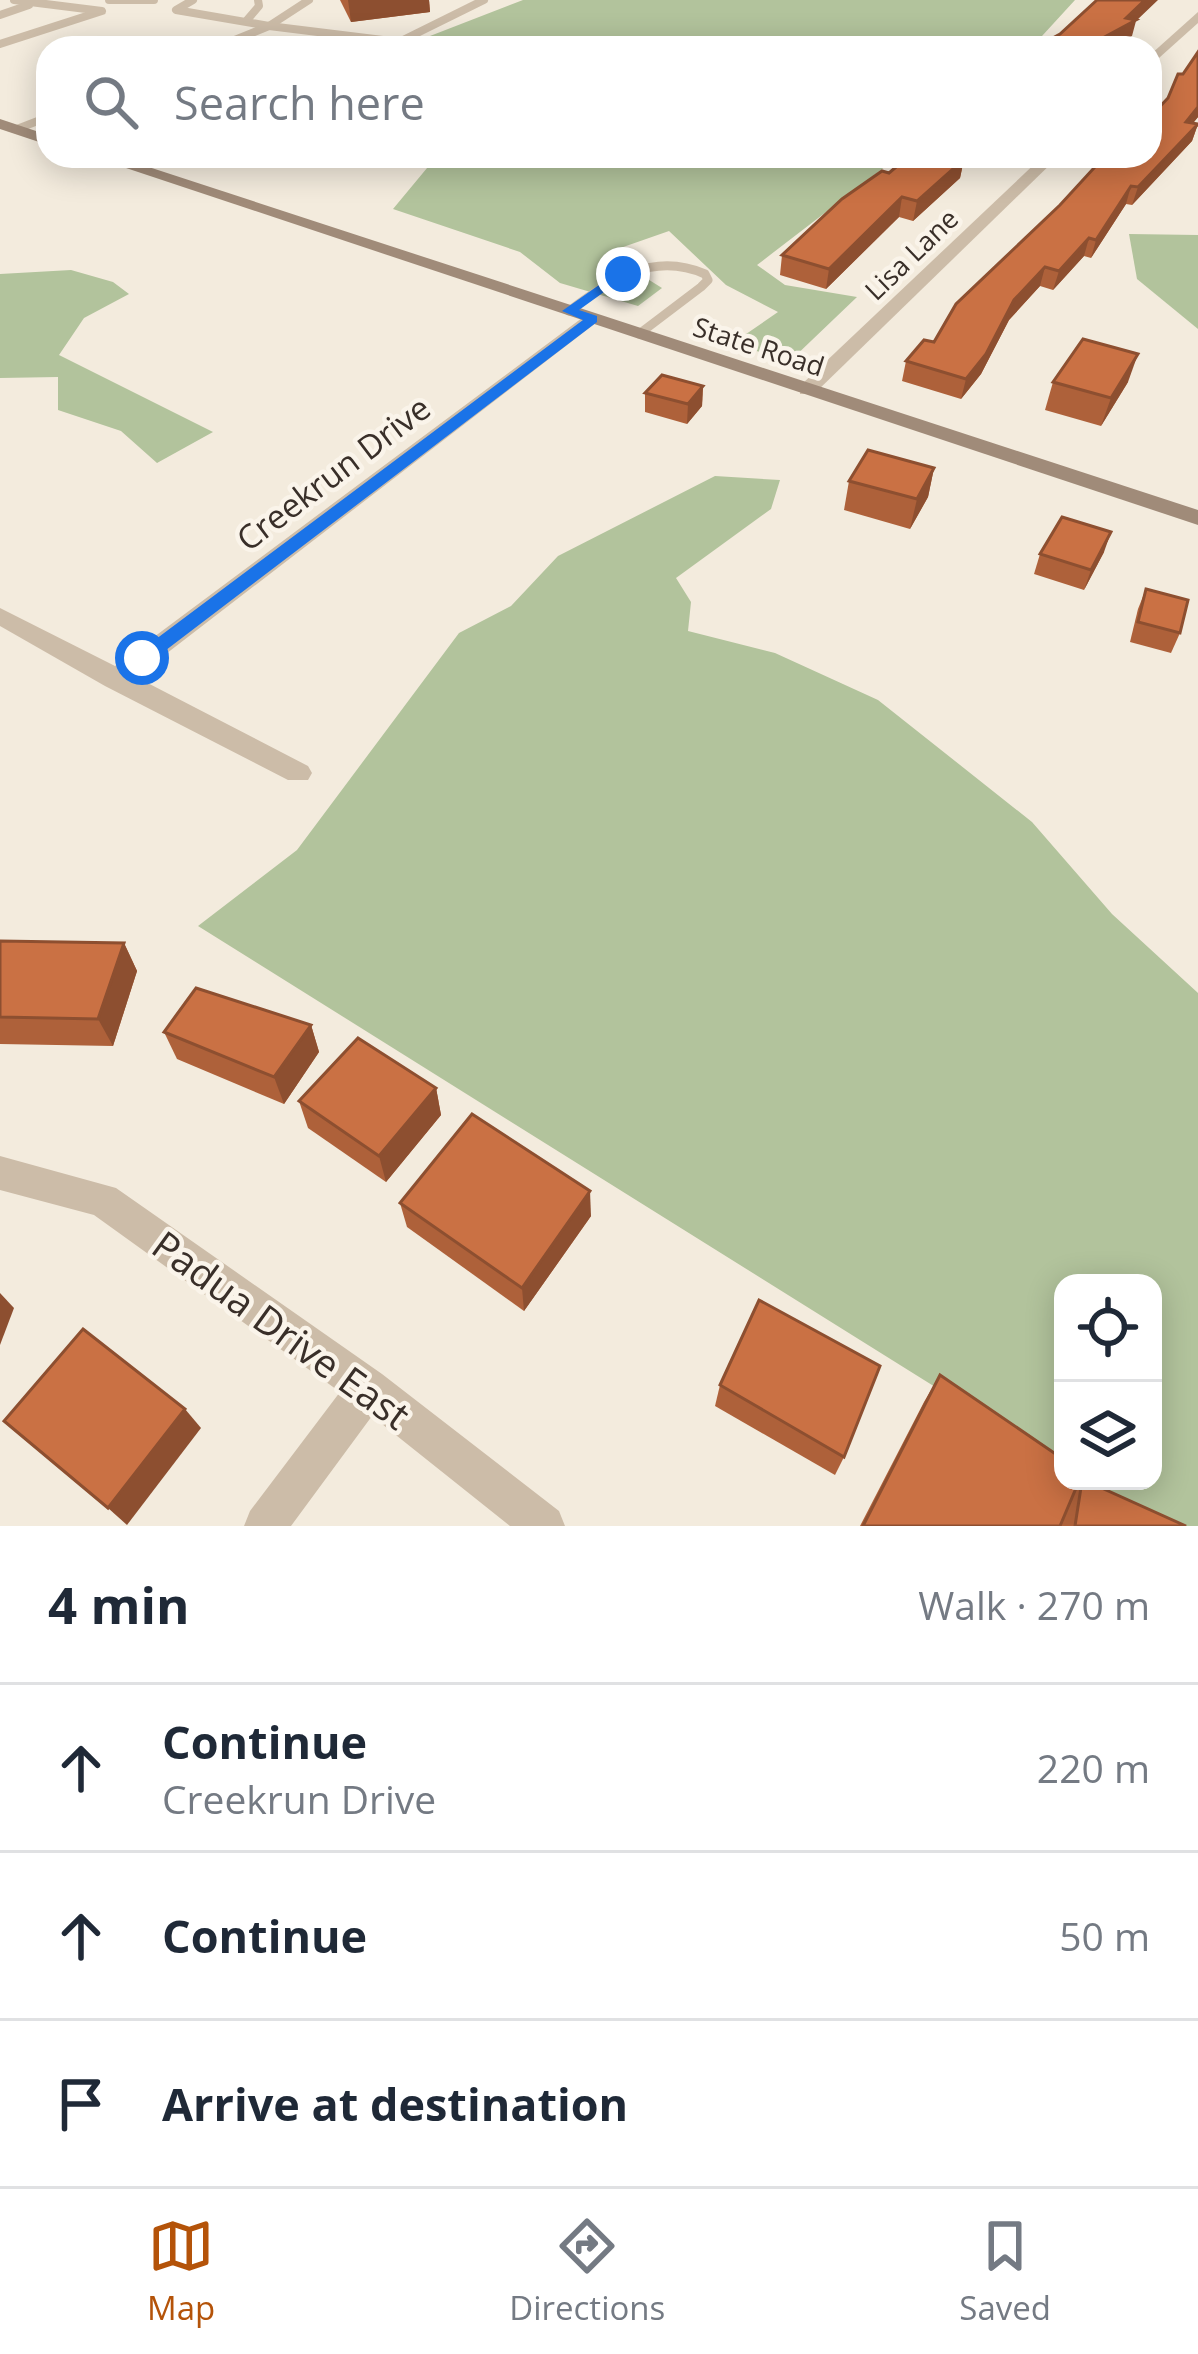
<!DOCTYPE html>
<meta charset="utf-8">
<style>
:root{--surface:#fff;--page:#f6f6f7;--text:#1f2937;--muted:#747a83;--line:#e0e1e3;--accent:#b45309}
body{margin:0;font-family:"Open Sans",sans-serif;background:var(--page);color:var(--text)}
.controls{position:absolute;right:36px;bottom:36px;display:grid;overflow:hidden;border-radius:24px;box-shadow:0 6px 30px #0003}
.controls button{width:108px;height:108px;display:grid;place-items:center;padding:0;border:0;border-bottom:3px solid var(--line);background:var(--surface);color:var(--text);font:60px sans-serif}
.stop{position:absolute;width:36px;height:36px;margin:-27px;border:9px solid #1a73e8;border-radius:50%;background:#fff}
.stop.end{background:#1a73e8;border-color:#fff;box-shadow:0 3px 12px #0008}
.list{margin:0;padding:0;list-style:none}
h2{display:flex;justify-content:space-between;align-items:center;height:156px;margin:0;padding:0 48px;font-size:51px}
h2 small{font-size:39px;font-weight:400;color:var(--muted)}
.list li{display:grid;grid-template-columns:78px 1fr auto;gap:36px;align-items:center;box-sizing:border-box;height:168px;padding:0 48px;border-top:3px solid var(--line)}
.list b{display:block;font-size:45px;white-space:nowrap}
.list p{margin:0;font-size:39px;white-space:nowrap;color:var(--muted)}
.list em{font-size:39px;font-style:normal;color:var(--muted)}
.icon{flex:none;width:66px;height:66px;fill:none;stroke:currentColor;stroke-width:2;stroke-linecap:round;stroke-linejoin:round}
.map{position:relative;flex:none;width:1198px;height:1526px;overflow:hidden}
.search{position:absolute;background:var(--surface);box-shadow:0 6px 30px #0003;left:36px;right:36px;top:36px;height:132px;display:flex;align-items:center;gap:30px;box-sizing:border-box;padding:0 42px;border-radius:36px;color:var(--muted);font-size:45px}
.sheet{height:660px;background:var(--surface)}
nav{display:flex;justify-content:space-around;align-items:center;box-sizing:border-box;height:168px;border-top:3px solid var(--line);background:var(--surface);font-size:33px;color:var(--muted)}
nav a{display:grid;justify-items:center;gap:6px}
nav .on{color:var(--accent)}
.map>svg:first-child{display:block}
.green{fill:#b2c39c}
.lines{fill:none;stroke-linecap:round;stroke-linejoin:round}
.lane-far1{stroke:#ccbca8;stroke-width:8}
.lane{stroke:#ccbca8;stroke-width:9}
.street{fill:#ccbca8;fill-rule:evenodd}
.secondary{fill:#a08b79;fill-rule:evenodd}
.wall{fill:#ae613a}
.shaded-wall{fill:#8d4f30}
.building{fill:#ca7144;stroke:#8d4f30;stroke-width:3}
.route{fill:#1a73e8}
.labels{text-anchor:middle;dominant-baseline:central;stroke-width:9;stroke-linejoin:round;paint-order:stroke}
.far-street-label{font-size:27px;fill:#392f29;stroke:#faf4ea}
.street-label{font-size:33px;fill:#392f29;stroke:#faf4ea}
.near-street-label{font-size:39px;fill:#392f29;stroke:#faf4ea}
</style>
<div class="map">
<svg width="1198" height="1526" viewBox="0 0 1198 1526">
<rect width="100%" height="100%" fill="#f3ebdd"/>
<!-- green -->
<g class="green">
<polygon points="523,0 1075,0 1031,48 625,48 588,41 575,48 399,48"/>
<polygon points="437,156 899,156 757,265 785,285 857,297 789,362 733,343 778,312 726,285 669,231 606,253 662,288 638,306 560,283 520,252 393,209"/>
<polygon points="1129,234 1198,235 1198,329 1137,279"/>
<polygon points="71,270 113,282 129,294 84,318 59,355 213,432 157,463 121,431 58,410 58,377 0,378 0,274"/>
<polygon points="715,476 780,480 771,509 676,578 691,602 688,631 775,653 878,700 1032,822 1112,914 1198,993 1198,1526 1158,1526 1086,1481 1153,1481 1153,1283 1063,1283 1063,1467 198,926 297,850 459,633 511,606 558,556"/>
</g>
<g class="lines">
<!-- lane-far1 -->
<g class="lane-far1">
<polyline points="109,0 154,0"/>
<polyline points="193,0 176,10 269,26 309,0"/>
<polyline points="0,15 29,5"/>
<polyline points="247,20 259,6 258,0"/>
<polyline points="0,44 102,11 14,0"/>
<polyline points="215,48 269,26 399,42 484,0"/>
<polyline points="17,129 48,117"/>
</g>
<!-- lane -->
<path class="lane" d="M569,311c42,-31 83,-60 136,-37l3,6 -7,7 -62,47"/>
<!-- street -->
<g class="street">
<polygon points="1198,12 1198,23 1150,66 1150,55"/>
<polygon points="1043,156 1059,156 814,394 800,394 800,386"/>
<polygon points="586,315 601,319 136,677 308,766 312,773 308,780 288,780 105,686 0,626 0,608 115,666"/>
<polygon points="0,1156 116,1188 382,1374 559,1511 565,1526 510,1526 372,1416 291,1526 244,1526 250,1511 340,1392 94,1215 0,1190"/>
</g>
<!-- secondary -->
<g class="secondary">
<polygon points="0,119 48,135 48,145 0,129"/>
<polygon points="90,156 115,156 1198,510 1198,525"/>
</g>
</g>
<!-- wall -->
<g class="wall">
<polygon points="340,0 429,0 430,12 351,22"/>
<polygon points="1168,98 1198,117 1193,123 1198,124 1192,141 1132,205 1126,204 1091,258 1084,256 1053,290 1040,286 1009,320 981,374 961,399 902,381 906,361 934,342 1060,205"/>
<polygon points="909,156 971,156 963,164 960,178 913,221 899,217 826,289 780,275 782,255 889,173"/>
<polygon points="1053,382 1128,382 1101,426 1045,410"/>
<polygon points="703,386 702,406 687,424 645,412 645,393"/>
<polygon points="934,468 928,497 910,529 844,510 849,481"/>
<polygon points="1104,552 1084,590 1034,574 1040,554"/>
<polygon points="1146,589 1180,633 1171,653 1130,642 1138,609"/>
<polygon points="0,941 124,943 137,971 113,1046 0,1044"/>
<polygon points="311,1025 319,1052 284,1104 177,1059 164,1032"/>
<polygon points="436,1088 441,1115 386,1182 308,1128 299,1101"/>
<polygon points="400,1203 591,1216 524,1311 407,1227"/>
<polygon points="940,1375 1078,1484 1081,1481 1086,1481 1186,1526 860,1526 924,1402"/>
<polygon points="720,1385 844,1457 835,1475 715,1406"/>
</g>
<!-- shaded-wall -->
<g class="shaded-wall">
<polygon points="348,0 429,0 430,12 351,22"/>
<polygon points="1145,0 1158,0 1136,21 1132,36 1111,48 1084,48"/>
<polygon points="1198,107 1198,117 1180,139 1186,122"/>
<polygon points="1198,124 1192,141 1132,205 1138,187"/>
<polygon points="956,156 971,156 963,164 960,178 913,221 917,201"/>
<polygon points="1131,186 1126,204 1091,258 1096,240"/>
<polygon points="902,197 899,217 826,289 829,269"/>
<polygon points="1089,238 1084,256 1053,290 1059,271"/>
<polygon points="1045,267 1040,286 1009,320 981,374 961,399 966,379 1014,300"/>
<polygon points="1138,354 1128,382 1101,426 1111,398"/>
<polygon points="703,386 702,406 687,424 688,404"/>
<polygon points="934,468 928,497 910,529 917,499"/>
<polygon points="1111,532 1104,552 1084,590 1091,570"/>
<polygon points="124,943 137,971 113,1046 98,1019"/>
<polygon points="311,1025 319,1052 284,1104 274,1077"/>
<polygon points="436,1088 441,1115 386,1182 379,1156"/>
<polygon points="590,1191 591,1216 524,1311 522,1288"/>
<polygon points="0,1293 14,1308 0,1345"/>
<polygon points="185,1409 201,1428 127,1525 108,1508"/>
</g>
<!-- building -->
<g class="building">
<polygon points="1097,0 1145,0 1126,18 1136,20 1084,48 1027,48 1030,44 1038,46 1060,34"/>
<polygon points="1198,52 1198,107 1186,122 1198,124 1138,187 1131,186 1096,240 1089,238 1059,271 1045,267 1014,300 986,354 966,379 906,361 924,340 934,342 956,304 1060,205 1105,156 1150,156 1150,114 1152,115 1168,98 1178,74 1183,74"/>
<polygon points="909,156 956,156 964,159 917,201 902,197 829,269 782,255 842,199 882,171 889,173"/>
<polygon points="1083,339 1138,354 1111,398 1053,382"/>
<polygon points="662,375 703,386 688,404 645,393"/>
<polygon points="868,450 934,468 917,499 849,481"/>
<polygon points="1062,517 1111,532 1091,570 1040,554"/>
<polygon points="1146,589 1188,600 1180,633 1138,622"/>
<polygon points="0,941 124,943 98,1019 0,1017"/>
<polygon points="196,988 311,1025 274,1077 164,1032"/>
<polygon points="358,1038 436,1088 379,1156 299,1101"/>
<polygon points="472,1114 590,1191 522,1288 400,1203"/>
<polygon points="759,1300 880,1366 844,1457 720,1385"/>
<polygon points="83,1329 185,1409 108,1508 4,1421"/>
<polygon points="940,1375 1063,1459 1063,1481 1079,1481 1060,1526 863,1526"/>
<polygon points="1082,1481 1086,1481 1186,1526 1075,1526"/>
</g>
<!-- route -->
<polygon class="route" points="619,271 629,274 579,310 597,316 597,322 149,663 136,663 136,654 583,320 562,311"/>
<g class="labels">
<!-- far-street labels -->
<g class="far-street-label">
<text transform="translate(911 254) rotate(-44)">Lisa Lane</text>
<text transform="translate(759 346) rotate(18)">State Road</text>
</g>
<!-- street labels -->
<g class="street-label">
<text transform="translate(333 473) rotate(-37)">Creekrun Drive</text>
</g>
<!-- near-street labels -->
<g class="near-street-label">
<text transform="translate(282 1329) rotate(36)">Padua Drive East</text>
</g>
</g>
</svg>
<div class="controls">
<button><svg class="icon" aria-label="locate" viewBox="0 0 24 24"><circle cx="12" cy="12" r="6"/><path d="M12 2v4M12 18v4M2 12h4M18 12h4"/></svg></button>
<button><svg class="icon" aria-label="layers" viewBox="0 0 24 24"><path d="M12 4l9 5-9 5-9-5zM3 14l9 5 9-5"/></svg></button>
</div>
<div class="stop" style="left:142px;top:658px"></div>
<div class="stop end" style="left:623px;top:274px"></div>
<div class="search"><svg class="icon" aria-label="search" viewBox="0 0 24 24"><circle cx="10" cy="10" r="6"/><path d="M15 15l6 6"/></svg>Search here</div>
</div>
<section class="sheet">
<h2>4 min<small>Walk · 270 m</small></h2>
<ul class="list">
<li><svg class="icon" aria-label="ahead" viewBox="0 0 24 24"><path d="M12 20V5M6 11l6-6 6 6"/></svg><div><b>Continue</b><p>Creekrun Drive</p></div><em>220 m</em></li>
<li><svg class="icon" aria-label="ahead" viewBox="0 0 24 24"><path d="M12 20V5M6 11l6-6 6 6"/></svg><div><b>Continue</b></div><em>50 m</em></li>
<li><svg class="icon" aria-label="arrive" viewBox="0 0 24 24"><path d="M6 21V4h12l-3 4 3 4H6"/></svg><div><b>Arrive at destination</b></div></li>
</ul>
</section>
<nav>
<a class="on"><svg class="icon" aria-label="map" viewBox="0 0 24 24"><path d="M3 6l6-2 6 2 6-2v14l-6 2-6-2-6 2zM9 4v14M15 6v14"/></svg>Map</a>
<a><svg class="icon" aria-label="directions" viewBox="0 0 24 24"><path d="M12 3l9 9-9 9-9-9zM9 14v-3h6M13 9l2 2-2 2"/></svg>Directions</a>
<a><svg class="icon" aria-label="saved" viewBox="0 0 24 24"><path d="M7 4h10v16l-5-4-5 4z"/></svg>Saved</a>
</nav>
